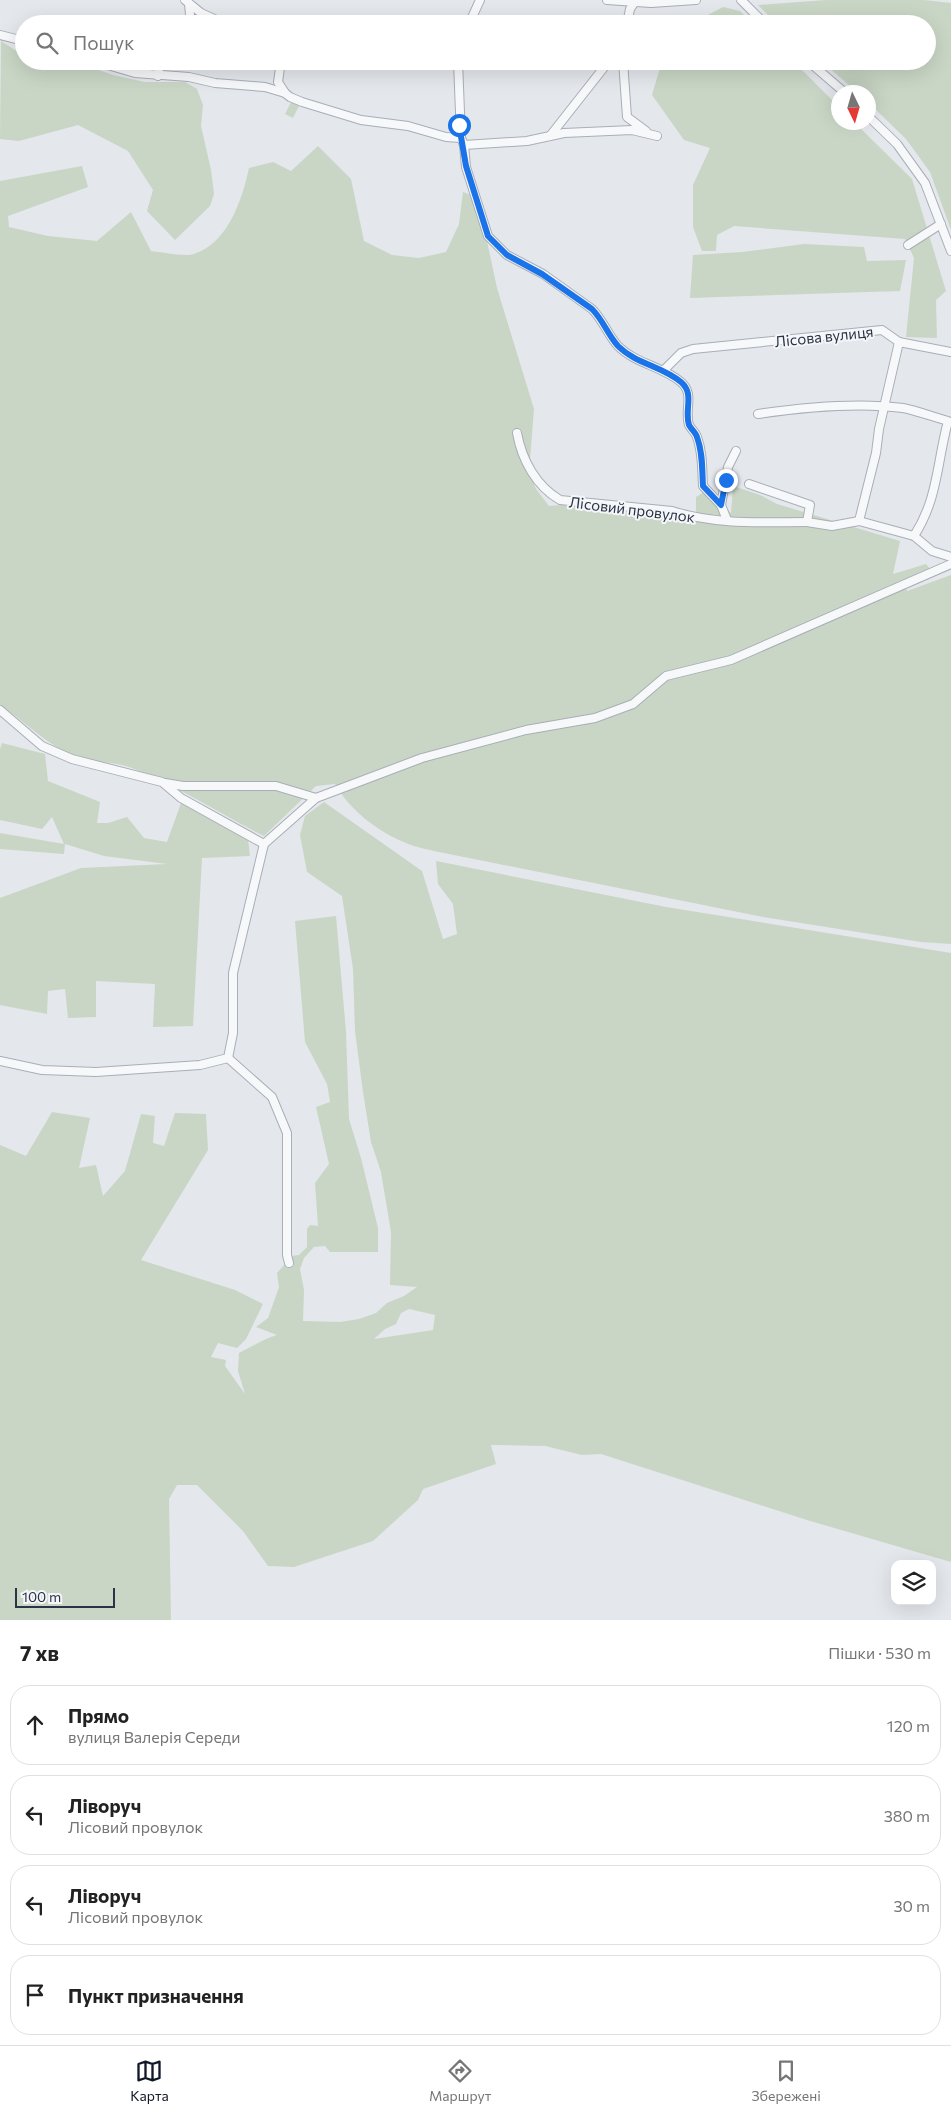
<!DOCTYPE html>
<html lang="uk">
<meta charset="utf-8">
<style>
:root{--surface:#fff;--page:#f2f2f2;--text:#222;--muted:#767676;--line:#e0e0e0;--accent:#111827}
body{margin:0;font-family:Commissioner,sans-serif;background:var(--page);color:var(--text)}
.controls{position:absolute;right:15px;bottom:15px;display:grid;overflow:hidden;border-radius:10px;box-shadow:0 5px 20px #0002}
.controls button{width:45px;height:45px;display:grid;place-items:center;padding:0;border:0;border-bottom:1px solid var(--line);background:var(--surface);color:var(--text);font:25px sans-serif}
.compass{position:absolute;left:831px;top:85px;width:45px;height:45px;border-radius:50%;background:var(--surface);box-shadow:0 5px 20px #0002;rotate:175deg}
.scale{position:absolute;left:15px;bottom:12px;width:100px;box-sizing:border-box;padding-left:5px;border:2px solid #2b3445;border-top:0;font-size:14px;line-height:18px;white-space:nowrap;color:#2b3445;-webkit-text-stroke:4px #f4f6f9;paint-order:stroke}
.stop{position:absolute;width:15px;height:15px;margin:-11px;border:4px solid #1a73e8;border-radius:50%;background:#fff}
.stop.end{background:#1a73e8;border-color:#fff;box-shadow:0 1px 5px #0008}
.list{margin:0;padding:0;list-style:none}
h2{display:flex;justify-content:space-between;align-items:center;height:65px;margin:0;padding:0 20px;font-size:21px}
h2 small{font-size:16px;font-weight:400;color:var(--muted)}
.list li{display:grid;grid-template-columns:32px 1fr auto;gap:15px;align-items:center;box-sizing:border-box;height:80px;margin:0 10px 10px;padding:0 10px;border:1px solid var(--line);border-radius:20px}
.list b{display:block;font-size:19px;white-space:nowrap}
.list p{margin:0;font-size:16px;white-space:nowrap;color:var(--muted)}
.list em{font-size:16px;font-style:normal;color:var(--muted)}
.icon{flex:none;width:28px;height:28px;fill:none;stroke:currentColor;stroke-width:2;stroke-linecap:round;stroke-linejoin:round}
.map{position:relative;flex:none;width:951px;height:1620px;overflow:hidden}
.search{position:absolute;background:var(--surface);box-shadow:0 5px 20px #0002;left:15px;right:15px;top:15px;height:55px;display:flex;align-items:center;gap:12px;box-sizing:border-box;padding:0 18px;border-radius:28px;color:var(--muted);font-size:19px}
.sheet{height:425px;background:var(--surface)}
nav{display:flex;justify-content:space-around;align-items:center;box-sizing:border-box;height:70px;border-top:1px solid var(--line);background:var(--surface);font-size:14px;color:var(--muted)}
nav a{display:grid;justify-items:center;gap:2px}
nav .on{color:var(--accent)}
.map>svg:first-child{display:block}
.green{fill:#c9d6c5;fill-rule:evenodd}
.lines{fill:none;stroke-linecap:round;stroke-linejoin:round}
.minor-casing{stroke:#a9aeb7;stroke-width:10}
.minor{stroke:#f7f8fa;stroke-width:8}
.route{stroke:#1a73e8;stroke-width:6}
.labels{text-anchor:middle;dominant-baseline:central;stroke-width:4;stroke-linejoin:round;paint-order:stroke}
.street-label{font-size:15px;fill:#2b3445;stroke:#f4f6f9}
</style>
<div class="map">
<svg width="951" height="1620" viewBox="0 0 951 1620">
<rect width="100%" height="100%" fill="#e4e7ec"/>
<!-- green -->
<g class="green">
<polygon points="826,0 924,0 951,3 951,230 930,172 906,139 869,103 868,92 857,92 821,61 927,61 927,24 777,24 758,5"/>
<polygon points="723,7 740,11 753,24 691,24"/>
<polygon points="1,41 24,56 24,61 73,61 113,75 145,82 185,82 197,89 203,105 201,126 211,170 214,194 210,206 175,240 147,211 153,190 128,151 78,125 19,141 0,139"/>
<polygon points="662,61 793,61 838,106 838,122 855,123 912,179 946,291 936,300 937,338 906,337 914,258 905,239 734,226 717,235 716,251 702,251 693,227 693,185 710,148 684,140 652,95"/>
<polygon points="291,102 299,106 293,118 285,114"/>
<path d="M318,146l33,33 13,62 28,14 27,3 27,-6 13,-28 4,-32 8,3 16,46 10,47 37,121 -5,63 7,17 13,17 13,-1 134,15v-23l8,-5 27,21 2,-27 27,9 17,9 123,37 -7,33 33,-10 4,5 -26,12 3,10 44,-16v369l-30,-2 -158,-25 -319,-64c-13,-3 -27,-5 -38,-10 -28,-11 -56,-33 -71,-59l-19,2 -52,50c-44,-22 -86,-50 -132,-68 -18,-7 -39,-5 -56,-12 -29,-10 -51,-35 -76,-51v-524l82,-15 6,21 -80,29 1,11 39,9 49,5 34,-29 20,39c10,1 34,6 43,3 34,-11 48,-54 55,-86l24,-6 18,9z"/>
<polygon points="804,244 864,247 867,261 906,260 900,291 690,298 693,255 742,252"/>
<polygon points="2,743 45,754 48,781 100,802 97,823 108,823 127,817 144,838 167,842 181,803 248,839 250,856 202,858 193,1026 153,1027 155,984 96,981 96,1017 68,1018 65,989 48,991 47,1014 0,1005 0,898 81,868 167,864 104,856 65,844 64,854 0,849 0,833 64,844 52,817 42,829 0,820 0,749"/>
<path d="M324,802l98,69 21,68 14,-5 -4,-30 -15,-20 -2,-23 230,46 285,46v609l-144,-42 -206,-66 -19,1 -37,-9 -54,-1 5,19 -73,25 -5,11 -45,41 -79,26 -26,-1 -25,-35 -46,-46h-20l-8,14 2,121h-171v-475l26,11 26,-44 38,6 -11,50 17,-3 7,31 22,-25 16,-57 14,2 -2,27 11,3 11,-33 31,1 2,36 -67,110 94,30 28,14 -17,35 -9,9 -19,-5 -7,14 15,3 -1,6 20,28 -7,-23 1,-18c13,-6 24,-14 38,-18l-21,-8 12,-9 11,-31 -2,-14 15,-17 7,-1 8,-8v-18l3,-4 8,1 -3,-43 14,-19 -13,-57 14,-5 -3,-18 -22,-42 -10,-121 41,-5 10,116 3,87 12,39 17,70v24h-48l-5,-6 -11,1 -10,11 -4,11 4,21 -1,31 37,1 19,-3 17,-6 11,-10 17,-7 13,-9 -27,-2 1,-53 -10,-60 -10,-30 -8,-50 -8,-61 -2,-62 -11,-73 -35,-24 -7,-37 5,-19zM409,1309l26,6 -2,15 -59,9 11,-10 11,-5 5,-11z"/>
</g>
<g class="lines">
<defs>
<g id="minor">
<polyline points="185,0 201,13 225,24"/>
<polyline points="607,0 651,3 696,0"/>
<polyline points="741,0 765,24"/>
<polyline points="187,24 190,15 189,4"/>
<polyline points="469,24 480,0"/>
<polyline points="627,24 630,9 634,3"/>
<polyline points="0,35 24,41"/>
<polyline points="94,61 135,73 189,77 215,83 265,87 285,93 290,97 302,102 361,120 408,126 446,137 461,138 464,145 527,141 564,133 632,130 657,136"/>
<polyline points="281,61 278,82 285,93"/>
<polyline points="458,61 461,138"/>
<polyline points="623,61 627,117 646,131"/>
<polyline points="808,61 844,92"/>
<polyline points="158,76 160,61"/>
<polyline points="868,116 897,144 925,183 951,251"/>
<polyline points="550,136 609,61"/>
<path d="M464,145l2,22 22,69 19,19 36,19 49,35c11,11 16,26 26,37 18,18 44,20 63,36 14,12 3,28 8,43 2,4 7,8 8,12 6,16 5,33 6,49l18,19 6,15"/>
<polyline points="908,245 941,224"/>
<polyline points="899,342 951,352"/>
<polyline points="663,371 681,353 693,349 882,330 899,342 879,429 876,453 859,521"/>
<path d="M758,414c47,-7 98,-12 145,-6 15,3 30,9 45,13 -11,41 -10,78 -34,115"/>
<path d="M517,433c5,27 19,53 43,67l112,11c44,14 90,11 135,11"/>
<polyline points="749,484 810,505 807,522 832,526 859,521 914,536 932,551 951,557"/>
<polyline points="721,505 728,467 736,451"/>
<polyline points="0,710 42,746 72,759 162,782 181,798 264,844"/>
<polyline points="165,783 183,786 276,786 316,798"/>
<polyline points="264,844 316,798 422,758 526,730 595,718 633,704 666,676 731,660 951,564"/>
<polyline points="228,1058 272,1097 287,1133 287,1255 289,1263"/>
<polyline points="0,1061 42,1070 96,1072 200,1065 228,1058 233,1033 233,973 264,844"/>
</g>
</defs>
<!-- minor casing -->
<use href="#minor" class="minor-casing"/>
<!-- minor -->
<use href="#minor" class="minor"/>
</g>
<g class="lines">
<!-- route -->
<path class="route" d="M459,125l7,41 22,70 19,19 35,19 50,35c11,11 16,26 26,37 18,18 44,20 63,36 14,12 3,28 8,43 2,4 7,8 8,12 6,16 5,33 6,49l18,19 5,-25"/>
</g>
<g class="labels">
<!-- street labels -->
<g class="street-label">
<text transform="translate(824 336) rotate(-6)">Лісова вулиця</text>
<text transform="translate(632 509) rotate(7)">Лісовий провулок</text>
</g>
</g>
</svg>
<div class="controls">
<button><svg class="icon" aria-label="layers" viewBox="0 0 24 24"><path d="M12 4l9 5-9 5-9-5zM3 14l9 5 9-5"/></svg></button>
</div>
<svg class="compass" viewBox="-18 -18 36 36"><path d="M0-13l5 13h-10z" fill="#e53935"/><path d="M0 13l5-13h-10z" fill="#767676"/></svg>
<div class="scale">100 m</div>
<div class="stop" style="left:459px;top:125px"></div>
<div class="stop end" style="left:726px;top:480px"></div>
<div class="search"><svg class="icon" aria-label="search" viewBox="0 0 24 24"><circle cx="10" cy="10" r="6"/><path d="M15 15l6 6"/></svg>Пошук</div>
</div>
<section class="sheet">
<h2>7 хв<small>Пішки · 530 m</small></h2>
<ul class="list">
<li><svg class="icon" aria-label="ahead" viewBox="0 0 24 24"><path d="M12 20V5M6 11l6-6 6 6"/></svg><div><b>Прямо</b><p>вулиця Валерія Середи</p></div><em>120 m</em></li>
<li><svg class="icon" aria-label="left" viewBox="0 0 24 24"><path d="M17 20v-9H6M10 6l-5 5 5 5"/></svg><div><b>Ліворуч</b><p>Лісовий провулок</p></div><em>380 m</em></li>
<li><svg class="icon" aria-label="left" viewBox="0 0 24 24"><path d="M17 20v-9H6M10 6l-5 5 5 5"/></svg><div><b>Ліворуч</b><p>Лісовий провулок</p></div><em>30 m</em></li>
<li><svg class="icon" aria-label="arrive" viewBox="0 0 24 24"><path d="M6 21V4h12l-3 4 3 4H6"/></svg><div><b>Пункт призначення</b></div></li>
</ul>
</section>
<nav>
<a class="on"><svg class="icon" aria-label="map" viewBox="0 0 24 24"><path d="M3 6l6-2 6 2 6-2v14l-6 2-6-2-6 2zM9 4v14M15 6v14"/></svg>Карта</a>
<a><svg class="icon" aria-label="directions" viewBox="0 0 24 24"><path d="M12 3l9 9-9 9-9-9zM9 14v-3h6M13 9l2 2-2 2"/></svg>Маршрут</a>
<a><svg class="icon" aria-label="saved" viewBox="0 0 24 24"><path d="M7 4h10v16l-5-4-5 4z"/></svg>Збережені</a>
</nav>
